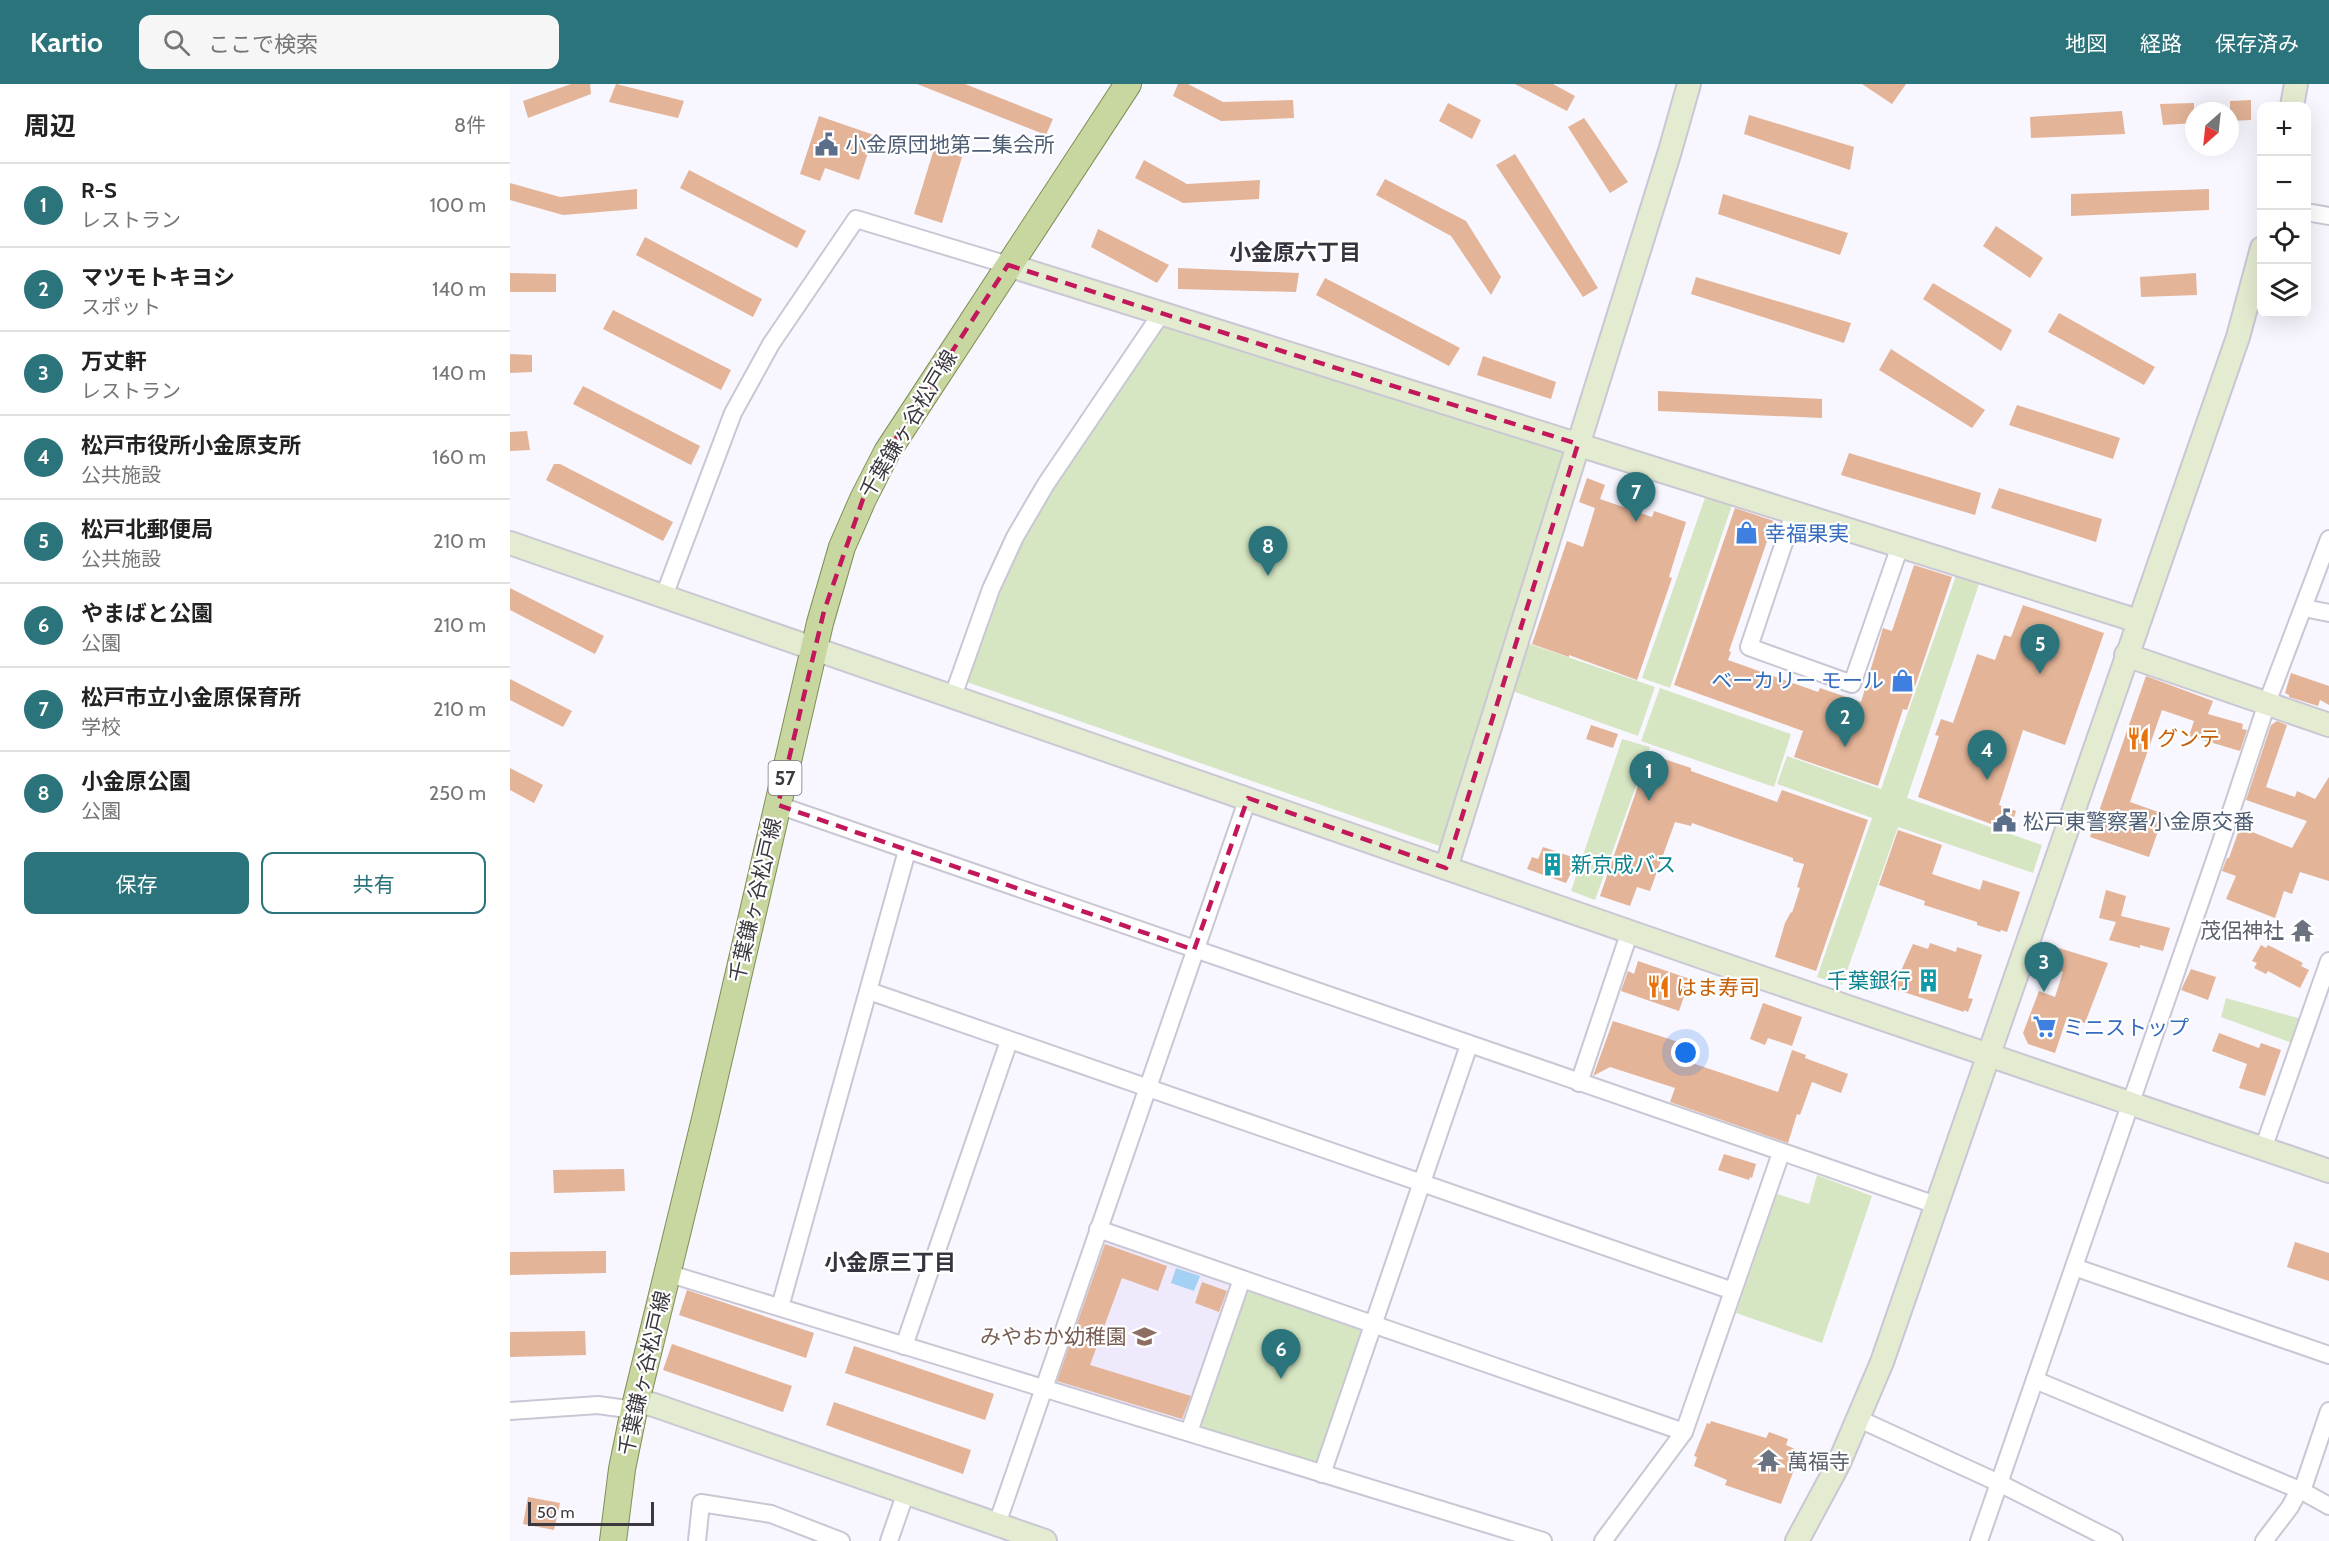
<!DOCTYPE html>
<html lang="ja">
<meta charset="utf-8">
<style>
:root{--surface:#fff;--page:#f6f6f6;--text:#222;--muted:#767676;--line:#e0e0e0;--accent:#2b747c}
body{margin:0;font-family:Cabin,"Noto Sans JP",sans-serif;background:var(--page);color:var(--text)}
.controls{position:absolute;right:18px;top:18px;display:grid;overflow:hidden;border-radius:12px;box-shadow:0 6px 24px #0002}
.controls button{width:54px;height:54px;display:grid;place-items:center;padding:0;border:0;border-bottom:2px solid var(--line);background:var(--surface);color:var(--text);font:30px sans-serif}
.compass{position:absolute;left:1675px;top:18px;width:54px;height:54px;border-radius:50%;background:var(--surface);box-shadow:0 6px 24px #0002;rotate:207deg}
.scale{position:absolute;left:18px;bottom:15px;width:126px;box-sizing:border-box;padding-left:6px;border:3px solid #3b393f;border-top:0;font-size:16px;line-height:21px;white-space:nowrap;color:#3b393f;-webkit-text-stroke:4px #fff;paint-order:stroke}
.you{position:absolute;left:1176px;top:969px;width:21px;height:21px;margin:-15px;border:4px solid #fff;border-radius:50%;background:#1a73e8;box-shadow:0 0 0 9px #1a73e833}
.badge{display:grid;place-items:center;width:39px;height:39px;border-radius:50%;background:var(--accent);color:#fff;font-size:20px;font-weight:700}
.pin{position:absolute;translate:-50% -50px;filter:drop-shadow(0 2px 3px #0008)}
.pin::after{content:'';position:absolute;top:32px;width:21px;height:18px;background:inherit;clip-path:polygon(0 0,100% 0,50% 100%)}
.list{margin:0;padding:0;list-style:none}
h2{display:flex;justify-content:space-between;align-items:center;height:78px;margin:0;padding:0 24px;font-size:26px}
h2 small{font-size:20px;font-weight:400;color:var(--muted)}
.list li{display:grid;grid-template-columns:39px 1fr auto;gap:18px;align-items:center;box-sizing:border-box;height:84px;padding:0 24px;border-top:2px solid var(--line)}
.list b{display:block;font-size:22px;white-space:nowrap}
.list p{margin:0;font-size:20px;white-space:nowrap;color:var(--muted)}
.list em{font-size:20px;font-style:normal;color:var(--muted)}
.actions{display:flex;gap:12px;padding:18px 24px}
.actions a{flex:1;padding:14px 0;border:2px solid var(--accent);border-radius:12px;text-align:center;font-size:21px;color:var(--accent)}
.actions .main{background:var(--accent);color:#fff}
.icon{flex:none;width:33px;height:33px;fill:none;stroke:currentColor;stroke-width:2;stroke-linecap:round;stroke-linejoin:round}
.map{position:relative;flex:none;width:1819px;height:1457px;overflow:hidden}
header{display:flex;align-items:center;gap:36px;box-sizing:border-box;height:84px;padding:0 30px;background:var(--accent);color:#fff}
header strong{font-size:28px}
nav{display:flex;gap:33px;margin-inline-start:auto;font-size:21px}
.search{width:420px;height:54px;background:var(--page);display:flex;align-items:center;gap:15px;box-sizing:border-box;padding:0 21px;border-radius:12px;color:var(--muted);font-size:22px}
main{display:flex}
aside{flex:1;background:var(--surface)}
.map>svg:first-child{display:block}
.built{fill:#eeeafc}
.green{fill:#d6e6c2}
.water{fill:#a4d0f3}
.building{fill:#e3b498}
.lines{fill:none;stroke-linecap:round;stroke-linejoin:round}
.street-casing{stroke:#cac7d5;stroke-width:20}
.secondary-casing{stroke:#cac7d5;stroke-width:26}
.primary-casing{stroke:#7f8e55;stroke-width:28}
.street{stroke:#fff;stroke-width:16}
.secondary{stroke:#e3ebd0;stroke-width:22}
.primary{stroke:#c8d7a0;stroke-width:26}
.marked{fill:none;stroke:#c2185b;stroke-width:4.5;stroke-dasharray:12 8;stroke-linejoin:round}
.labels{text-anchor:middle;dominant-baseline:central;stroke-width:4.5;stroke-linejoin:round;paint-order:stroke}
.shield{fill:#fff;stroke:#767479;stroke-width:1.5}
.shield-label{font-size:20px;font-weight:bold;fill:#3b393f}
.service-label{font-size:21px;fill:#4e5e75;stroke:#fff;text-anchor:start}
.street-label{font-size:21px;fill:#3b393f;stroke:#fff}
.shop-label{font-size:21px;fill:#366cbe;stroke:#fff;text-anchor:start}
.food-label{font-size:21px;fill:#c56008;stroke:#fff;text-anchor:start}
.culture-label{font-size:21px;fill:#0d838f;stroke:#fff;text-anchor:start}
.worship-label{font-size:21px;fill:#5b616d;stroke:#fff;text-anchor:end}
.education-label{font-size:21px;fill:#785e54;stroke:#fff;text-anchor:end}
.neighbourhood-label{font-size:22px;font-weight:bold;fill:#36343f;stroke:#fff}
</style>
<header>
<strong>Kartio</strong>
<div class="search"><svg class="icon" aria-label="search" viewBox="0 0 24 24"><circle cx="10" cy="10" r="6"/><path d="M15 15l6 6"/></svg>ここで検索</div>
<nav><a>地図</a><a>経路</a><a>保存済み</a></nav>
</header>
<main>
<aside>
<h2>周辺<small>8件</small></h2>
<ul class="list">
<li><span class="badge">1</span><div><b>R-S</b><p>レストラン</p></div><em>100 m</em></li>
<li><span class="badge">2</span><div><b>マツモトキヨシ</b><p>スポット</p></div><em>140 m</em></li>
<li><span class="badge">3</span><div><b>万丈軒</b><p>レストラン</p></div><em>140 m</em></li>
<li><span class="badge">4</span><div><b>松戸市役所小金原支所</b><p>公共施設</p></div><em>160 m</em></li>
<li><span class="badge">5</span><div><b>松戸北郵便局</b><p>公共施設</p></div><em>210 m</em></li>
<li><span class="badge">6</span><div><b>やまばと公園</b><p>公園</p></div><em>210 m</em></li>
<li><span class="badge">7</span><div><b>松戸市立小金原保育所</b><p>学校</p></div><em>210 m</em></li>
<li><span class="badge">8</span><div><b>小金原公園</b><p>公園</p></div><em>250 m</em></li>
</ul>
<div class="actions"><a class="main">保存</a><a>共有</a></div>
</aside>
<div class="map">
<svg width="1819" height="1457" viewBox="0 0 1819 1457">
<rect width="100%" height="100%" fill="#f8f6ff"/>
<!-- built -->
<polygon class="built" points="598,1157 720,1200 724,1208 679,1336 672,1339 547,1300 546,1295 593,1161"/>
<!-- green -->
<g class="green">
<polygon points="651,230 1068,360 941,766 448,595 493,479"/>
<polygon points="1196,411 1223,418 1160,604 1132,594"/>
<polygon points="1447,489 1470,497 1397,714 1532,761 1523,789 1388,743 1332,901 1307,893 1362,734 1267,700 1277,672 1371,705"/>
<polygon points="1014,558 1145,603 1128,652 1002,607"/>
<polygon points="1150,604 1281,650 1264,703 1131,657"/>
<polygon points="1112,655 1140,663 1085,816 1061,807"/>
<polygon points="1716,914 1799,937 1790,962 1711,933"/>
<polygon points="1307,1091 1362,1112 1312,1259 1226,1229 1267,1110 1299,1120"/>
<polygon points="741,1207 849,1245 853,1251 809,1378 803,1380 691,1345 689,1339 734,1211"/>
</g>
<!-- water -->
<polygon class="water" points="666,1184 690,1192 684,1207 661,1199"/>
<!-- building -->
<g class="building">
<polygon points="61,0 80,0 81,10 18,34 13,17"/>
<polygon points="106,0 174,17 168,34 99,18"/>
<polygon points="407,0 455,0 543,35 536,51"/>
<polygon points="668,0 678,0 713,18 783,16 784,34 711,37 663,12"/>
<polygon points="1005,0 1043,0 1065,12 1057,27"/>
<polygon points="1352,0 1396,0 1382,20"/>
<polygon points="1741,16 1741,36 1720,37 1720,17"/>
<polygon points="938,19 971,36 962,55 929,37"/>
<polygon points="1684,19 1684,39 1653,41 1650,20"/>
<polygon points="1612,27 1615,50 1521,54 1520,33"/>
<polygon points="1239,31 1344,63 1340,86 1234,50"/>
<polygon points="309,32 364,51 349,96 315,84 310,97 290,90"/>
<polygon points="1074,34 1118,98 1100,109 1058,43"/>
<polygon points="424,65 452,73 432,139 404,130"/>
<polygon points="1005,70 1088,204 1073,213 986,81"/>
<polygon points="634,76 677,100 750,96 749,115 673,119 625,94"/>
<polygon points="179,86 296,147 287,164 170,104"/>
<polygon points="875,95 956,137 991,193 981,211 941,152 866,111"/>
<polygon points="0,99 50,113 127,105 127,125 53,131 0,116"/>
<polygon points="1699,105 1699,126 1561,132 1561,110"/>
<polygon points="1213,110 1338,149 1330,171 1208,130"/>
<polygon points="1486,142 1533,174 1520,194 1473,162"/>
<polygon points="588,145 659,181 647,199 581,163"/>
<polygon points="135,153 252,215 243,233 126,171"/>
<polygon points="668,184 789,189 786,208 668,205"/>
<polygon points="0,189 46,190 46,208 0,208"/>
<polygon points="1686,189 1687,211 1631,213 1630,193"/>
<polygon points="1186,193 1341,239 1334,259 1181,210"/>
<polygon points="815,194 950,264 939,282 806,211"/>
<polygon points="1423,199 1502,246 1491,267 1413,215"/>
<polygon points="103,226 221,286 211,306 93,245"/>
<polygon points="1549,229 1645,283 1634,301 1538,248"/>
<polygon points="1381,265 1475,326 1462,344 1369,286"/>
<polygon points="0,270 22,271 22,288 0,289"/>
<polygon points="973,272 1046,298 1041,315 967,291"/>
<polygon points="73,302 190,362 181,381 63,320"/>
<polygon points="1148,307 1312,315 1312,334 1148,327"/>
<polygon points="1507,321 1610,354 1603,375 1499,341"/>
<polygon points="17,347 20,366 0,367 0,348"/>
<polygon points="1339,369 1471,409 1465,431 1331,391"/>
<polygon points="44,380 50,380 163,438 153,457 36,396"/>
<polygon points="1077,394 1095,401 1090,415 1142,433 1144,427 1176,438 1159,493 1162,494 1127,596 1059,571 1059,573 1022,560 1057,457 1073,463 1085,424 1069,418"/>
<polygon points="1489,404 1592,435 1586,458 1481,424"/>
<polygon points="1225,424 1264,437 1219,567 1221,568 1218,576 1308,608 1310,604 1351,618 1373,544 1382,547 1404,481 1442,493 1397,626 1393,625 1368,702 1284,673 1293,647 1164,601"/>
<polygon points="0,504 94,552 85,570 0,526"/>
<polygon points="1513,521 1594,549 1555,661 1513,646 1489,721 1506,727 1500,747 1408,713 1429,652 1425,651 1431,635 1443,639 1467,570 1485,576 1494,551 1501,553"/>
<polygon points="1781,589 1819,602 1819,621 1810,616 1808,622 1779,613 1779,611 1775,609"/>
<polygon points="1636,592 1703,617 1698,630 1733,640 1732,645 1737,646 1730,667 1679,652 1684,637 1652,626 1620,718 1654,730 1639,773 1580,753"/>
<polygon points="0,595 62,627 53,643 0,616"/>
<polygon points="1767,637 1777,641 1756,703 1785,713 1787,707 1805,715 1819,693 1819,797 1790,788 1782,810 1774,807 1765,834 1716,815 1726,792 1712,787 1717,774 1719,774 1730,743 1782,764 1797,737 1736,716 1761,641"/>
<polygon points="1081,641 1108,650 1103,664 1076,655"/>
<polygon points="1139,670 1181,684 1181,687 1267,718 1272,706 1358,736 1306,887 1265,873 1275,839 1281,828 1282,829 1290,804 1287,803 1294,780 1283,777 1283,774 1182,739 1181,742 1165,738 1140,807 1127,803 1120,822 1090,812"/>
<polygon points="0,684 33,701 24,719 0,706"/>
<polygon points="1388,746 1432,761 1422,790 1470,806 1473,796 1510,808 1497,848 1491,846 1490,848 1467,841 1467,838 1414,821 1415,817 1369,801"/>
<polygon points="1033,763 1068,775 1056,799 1017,785 1022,773 1028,775"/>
<polygon points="1596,806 1616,812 1611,832 1660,844 1653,867 1630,861 1630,864 1599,856 1606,838 1589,834"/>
<polygon points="1420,859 1446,868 1447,863 1472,871 1458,914 1463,915 1458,928 1454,926 1454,928 1373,901 1377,889 1381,890 1383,886 1390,889 1403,860 1418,865"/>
<polygon points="1751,861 1756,864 1758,861 1793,879 1791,882 1799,886 1790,904 1758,887 1756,890 1744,884 1747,879 1742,877"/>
<polygon points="1542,862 1598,879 1575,939 1557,933 1545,969 1518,960 1513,949 1529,907 1545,913 1553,888 1536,881"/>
<polygon points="1128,877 1180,895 1169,927 1111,907 1118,887 1124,890"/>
<polygon points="1681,885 1706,893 1698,916 1671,906"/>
<polygon points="1253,919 1292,933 1282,962 1258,954 1255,961 1240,955"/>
<polygon points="1103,937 1181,962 1176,977 1268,1008 1282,966 1296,971 1295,974 1338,990 1331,1009 1302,998 1290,1031 1287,1030 1278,1059 1160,1018 1165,1004 1100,983 1083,992"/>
<polygon points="1709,949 1749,964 1751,959 1771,966 1755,1012 1729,1004 1737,980 1702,967"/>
<polygon points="1214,1070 1246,1080 1242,1094 1240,1093 1239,1096 1208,1086"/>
<polygon points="114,1085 115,1107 44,1109 43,1086"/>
<polygon points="1785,1158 1819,1169 1819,1197 1777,1183"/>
<polygon points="595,1160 657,1182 648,1207 612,1194 580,1281 681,1312 672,1335 547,1297"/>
<polygon points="96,1167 96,1189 0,1191 0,1168"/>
<polygon points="692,1198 717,1207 709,1228 685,1219"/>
<polygon points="177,1206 304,1249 296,1274 169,1231"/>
<polygon points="75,1247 76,1271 0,1273 0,1248"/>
<polygon points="162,1260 282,1302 273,1328 153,1286"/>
<polygon points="344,1262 484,1310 475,1336 335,1289"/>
<polygon points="324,1318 461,1366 453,1390 316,1341"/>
<polygon points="1201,1337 1256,1354 1259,1348 1278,1355 1276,1361 1287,1366 1280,1384 1284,1386 1271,1420 1215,1401 1217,1396 1184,1382 1187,1373 1184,1372 1192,1352 1197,1339 1200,1340"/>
<polygon points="18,1413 50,1419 44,1446 13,1440"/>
</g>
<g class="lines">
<defs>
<g id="street">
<polyline points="1796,128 1819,132"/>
<polyline points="1284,429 1239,563 1342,600 1390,462"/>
<polyline points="154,512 223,329 261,260 346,135 498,181"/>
<polyline points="1794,524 1819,529"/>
<polyline points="443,612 481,505 505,453 536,400 651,230"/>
<polyline points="268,721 1426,1121"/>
<polyline points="359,907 1223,1207"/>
<polyline points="1069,999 1120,847"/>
<polyline points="1753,1065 1819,877"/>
<polyline points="588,1145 1174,1348"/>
<polyline points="1564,1183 1819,1271"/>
<polyline points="157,1189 1033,1457"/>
<polyline points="270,1223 397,767"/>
<polyline points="394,1262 499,957"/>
<polyline points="1525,1296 1792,1407 1819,1422"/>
<polyline points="0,1327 88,1321 124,1326"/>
<polyline points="1349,1335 1489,1399 1604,1457"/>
<polyline points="679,1348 732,1195"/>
<polyline points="812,1390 959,961"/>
<polyline points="1792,1407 1819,1327"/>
<polyline points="487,1440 738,714"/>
<polyline points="187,1457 191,1419 261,1430 331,1457"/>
<polyline points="379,1457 396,1408"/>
<polyline points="1093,1457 1174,1348 1271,1069"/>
<polyline points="1469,1457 1710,761 1757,619 1819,455"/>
<polyline points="1754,1457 1780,1423 1789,1406"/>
</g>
<g id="secondary">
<polyline points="1782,22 1786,0"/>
<polyline points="498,181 1628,537"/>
<polyline points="0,459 1241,890 1819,1087"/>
<polyline points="1616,571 1819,641"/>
<polyline points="936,784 1160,67 1179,0"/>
<polyline points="126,1317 144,1321 535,1457"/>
<polyline points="1287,1457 1329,1379 1372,1278 1728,253 1752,164"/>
</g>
<polyline id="primary" points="103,1457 112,1385 124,1326 195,1035 310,539 332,463 353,415 377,368 618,0"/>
</defs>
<!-- street casing -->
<use href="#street" class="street-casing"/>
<!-- secondary casing -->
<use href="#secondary" class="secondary-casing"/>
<!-- primary casing -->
<use href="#primary" class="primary-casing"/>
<!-- street -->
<use href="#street" class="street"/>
<!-- secondary -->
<use href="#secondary" class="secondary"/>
<!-- primary -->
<use href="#primary" class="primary"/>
</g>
<!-- marked area -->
<path class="marked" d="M498,181l570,179 -132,424 -198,-70 -54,152 -416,-145 46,-194 39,-112 24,-47z"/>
<!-- icons -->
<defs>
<symbol id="civic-bare" viewBox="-9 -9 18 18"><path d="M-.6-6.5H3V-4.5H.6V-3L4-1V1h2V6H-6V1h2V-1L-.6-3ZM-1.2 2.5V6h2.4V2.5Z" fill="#5c6f8a" stroke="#fff" stroke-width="2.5" paint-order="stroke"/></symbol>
<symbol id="shop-bare" viewBox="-9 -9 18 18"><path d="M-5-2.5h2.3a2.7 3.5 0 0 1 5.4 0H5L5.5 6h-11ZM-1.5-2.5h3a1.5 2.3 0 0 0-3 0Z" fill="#3f7fe0" stroke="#fff" stroke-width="2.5" paint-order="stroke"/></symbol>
<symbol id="restaurant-bare" viewBox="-9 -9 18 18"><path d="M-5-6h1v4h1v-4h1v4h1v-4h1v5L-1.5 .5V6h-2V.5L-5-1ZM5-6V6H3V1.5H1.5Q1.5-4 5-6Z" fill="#e8710a" stroke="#fff" stroke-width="2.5" paint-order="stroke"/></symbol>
<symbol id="building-bare" viewBox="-9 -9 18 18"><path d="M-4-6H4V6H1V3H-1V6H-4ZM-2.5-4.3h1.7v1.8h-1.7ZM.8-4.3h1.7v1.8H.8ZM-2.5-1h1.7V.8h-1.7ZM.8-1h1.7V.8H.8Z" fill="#0f9aa8" stroke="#fff" stroke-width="2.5" paint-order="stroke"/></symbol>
<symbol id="temple-bare" viewBox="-9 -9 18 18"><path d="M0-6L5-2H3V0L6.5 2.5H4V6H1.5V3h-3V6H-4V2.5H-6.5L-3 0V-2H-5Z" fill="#6b7280" stroke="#fff" stroke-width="2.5" paint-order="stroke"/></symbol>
<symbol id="supermarket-bare" viewBox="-9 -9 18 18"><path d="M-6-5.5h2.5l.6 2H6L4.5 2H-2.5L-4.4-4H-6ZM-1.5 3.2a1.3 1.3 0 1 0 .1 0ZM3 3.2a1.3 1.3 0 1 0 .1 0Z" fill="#3f7fe0" stroke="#fff" stroke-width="2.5" paint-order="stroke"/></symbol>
<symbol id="school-bare" viewBox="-9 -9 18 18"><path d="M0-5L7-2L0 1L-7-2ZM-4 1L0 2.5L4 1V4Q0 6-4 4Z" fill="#8d6e63" stroke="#fff" stroke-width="2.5" paint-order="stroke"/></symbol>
</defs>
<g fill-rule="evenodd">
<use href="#civic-bare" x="300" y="44" width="33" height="33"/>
<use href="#shop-bare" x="1220" y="432" width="33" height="33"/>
<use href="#shop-bare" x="1376" y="580" width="33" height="33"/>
<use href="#restaurant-bare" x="1612" y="638" width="33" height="33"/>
<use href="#civic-bare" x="1478" y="720" width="33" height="33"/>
<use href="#building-bare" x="1026" y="764" width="33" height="33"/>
<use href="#temple-bare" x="1776" y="830" width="33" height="33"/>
<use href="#building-bare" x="1402" y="880" width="33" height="33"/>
<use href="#restaurant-bare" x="1132" y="886" width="33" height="33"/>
<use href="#supermarket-bare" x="1518" y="926" width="33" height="33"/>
<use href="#school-bare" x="618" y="1236" width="33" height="33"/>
<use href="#temple-bare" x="1242" y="1360" width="33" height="33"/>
</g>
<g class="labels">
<!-- shield labels -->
<rect class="shield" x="258.5" y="677" width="33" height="34" rx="4.5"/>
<g class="shield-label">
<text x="275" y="694">57</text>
</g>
<!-- service labels -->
<g class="service-label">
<text x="335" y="60">小金原団地第二集会所</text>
<text x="1513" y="737">松戸東警察署小金原交番</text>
</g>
<!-- street labels -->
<g class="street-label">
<text transform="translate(398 340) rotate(-59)">千葉鎌ヶ谷松戸線</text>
<text transform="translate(245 816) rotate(-77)">千葉鎌ヶ谷松戸線</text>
<text transform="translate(134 1289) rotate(-77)">千葉鎌ヶ谷松戸線</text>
</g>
<!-- shop labels -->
<g class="shop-label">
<text x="1255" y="449">幸福果実</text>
<text x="1374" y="596" text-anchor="end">ベーカリー モール</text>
<text x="1553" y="943">ミニストップ</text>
</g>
<!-- food labels -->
<g class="food-label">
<text x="1647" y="654">グンテ</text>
<text x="1166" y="903">はま寿司</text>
</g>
<!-- culture labels -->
<g class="culture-label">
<text x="1061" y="780">新京成バス</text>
<text x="1401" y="896" text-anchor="end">千葉銀行</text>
</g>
<!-- worship labels -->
<g class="worship-label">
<text x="1774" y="846">茂侶神社</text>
<text x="1277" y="1377" text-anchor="start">萬福寺</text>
</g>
<!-- education labels -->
<g class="education-label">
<text x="617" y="1252">みやおか幼稚園</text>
</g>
<!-- neighbourhood labels -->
<g class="neighbourhood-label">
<text x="785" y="168">小金原六丁目</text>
<text x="380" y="1178">小金原三丁目</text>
</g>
</g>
</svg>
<div class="controls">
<button>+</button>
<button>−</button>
<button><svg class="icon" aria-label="locate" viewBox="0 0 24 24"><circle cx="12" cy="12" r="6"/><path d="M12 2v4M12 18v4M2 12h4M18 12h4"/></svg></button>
<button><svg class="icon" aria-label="layers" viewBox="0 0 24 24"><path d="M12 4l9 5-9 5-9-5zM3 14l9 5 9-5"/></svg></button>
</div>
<svg class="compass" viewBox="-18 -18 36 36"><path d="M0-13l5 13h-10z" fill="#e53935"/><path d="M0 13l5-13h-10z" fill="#767676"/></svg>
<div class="scale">50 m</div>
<div class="you"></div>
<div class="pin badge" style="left:1139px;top:717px">1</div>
<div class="pin badge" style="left:1335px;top:663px">2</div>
<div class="pin badge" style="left:1534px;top:908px">3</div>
<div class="pin badge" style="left:1477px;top:696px">4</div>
<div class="pin badge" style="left:1530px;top:590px">5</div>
<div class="pin badge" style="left:771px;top:1295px">6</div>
<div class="pin badge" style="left:1126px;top:438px">7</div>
<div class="pin badge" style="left:758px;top:492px">8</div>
</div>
</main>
